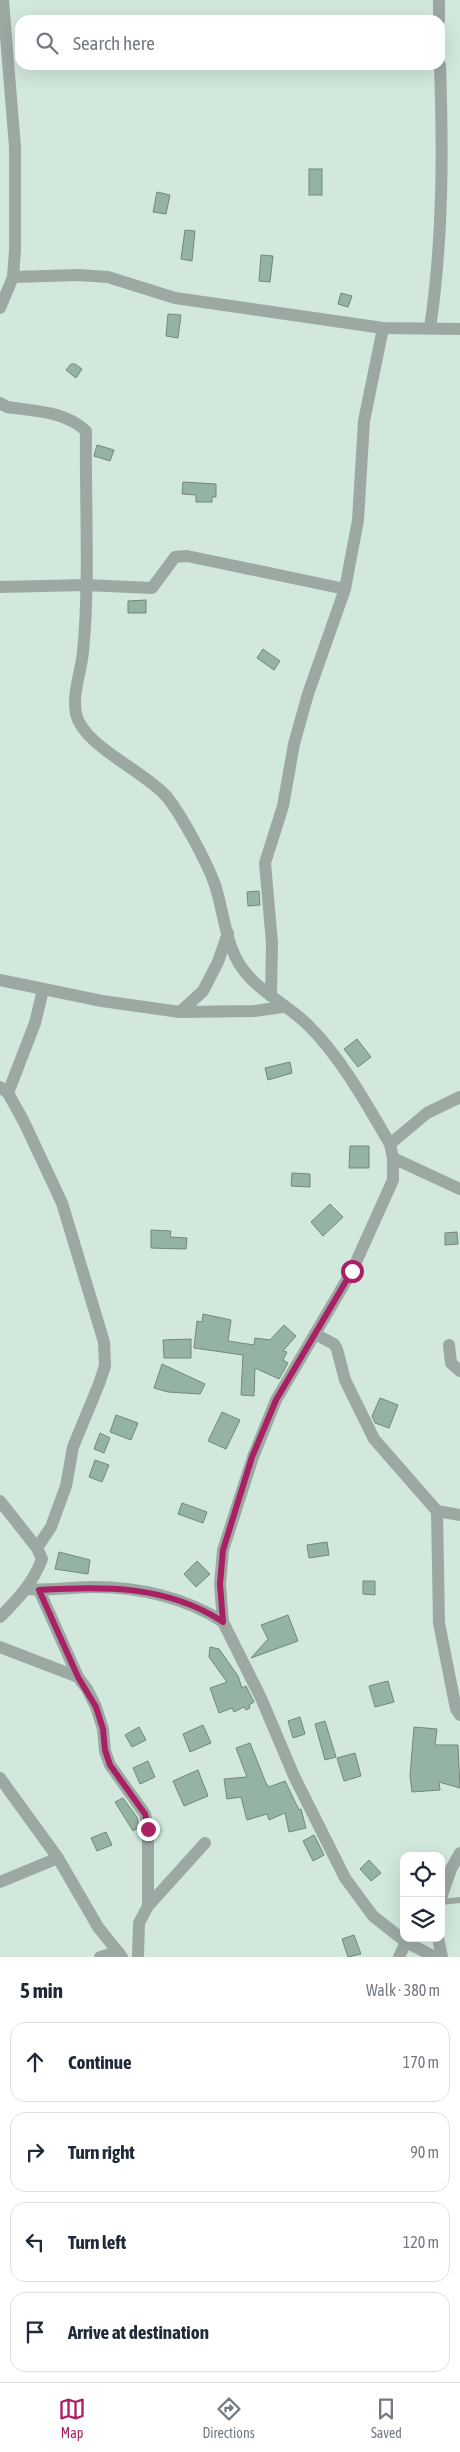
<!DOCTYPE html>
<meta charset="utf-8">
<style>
:root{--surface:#fff;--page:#f6f6f7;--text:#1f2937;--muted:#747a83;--line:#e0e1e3;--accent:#a92064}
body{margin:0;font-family:"Asap Condensed",sans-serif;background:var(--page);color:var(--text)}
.controls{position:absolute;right:15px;bottom:15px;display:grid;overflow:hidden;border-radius:10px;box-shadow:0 5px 20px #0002}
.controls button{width:45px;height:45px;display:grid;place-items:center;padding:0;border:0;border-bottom:1px solid var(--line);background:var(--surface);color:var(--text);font:25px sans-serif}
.stop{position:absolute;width:15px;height:15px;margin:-11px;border:4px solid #a92064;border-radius:50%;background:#fff}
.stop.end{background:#a92064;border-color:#fff;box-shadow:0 1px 5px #0008}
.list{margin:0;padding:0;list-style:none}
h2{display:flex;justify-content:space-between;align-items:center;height:65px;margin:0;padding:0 20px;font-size:21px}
h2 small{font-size:16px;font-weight:400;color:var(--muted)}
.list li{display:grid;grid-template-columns:32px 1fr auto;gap:15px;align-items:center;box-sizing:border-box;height:80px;margin:0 10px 10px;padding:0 10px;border:1px solid var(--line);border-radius:15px}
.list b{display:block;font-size:19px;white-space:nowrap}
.list em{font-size:16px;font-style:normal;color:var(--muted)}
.icon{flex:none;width:28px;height:28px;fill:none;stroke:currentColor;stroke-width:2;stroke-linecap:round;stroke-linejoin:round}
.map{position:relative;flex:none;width:460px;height:1957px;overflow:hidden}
.search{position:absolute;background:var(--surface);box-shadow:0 5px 20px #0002;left:15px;right:15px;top:15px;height:55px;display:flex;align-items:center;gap:12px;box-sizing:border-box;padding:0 18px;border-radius:15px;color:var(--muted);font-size:19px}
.sheet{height:425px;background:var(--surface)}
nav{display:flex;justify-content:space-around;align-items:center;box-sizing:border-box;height:70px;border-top:1px solid var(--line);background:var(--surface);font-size:14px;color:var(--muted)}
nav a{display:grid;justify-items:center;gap:2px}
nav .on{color:var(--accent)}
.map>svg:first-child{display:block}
.building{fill:#95b3a3;stroke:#73877c}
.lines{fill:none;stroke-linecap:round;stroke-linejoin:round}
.lane{stroke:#9ca9a2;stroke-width:6}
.street{stroke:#9ca9a2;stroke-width:12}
.route{stroke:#a92064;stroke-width:6}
</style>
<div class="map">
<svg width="460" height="1957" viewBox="0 0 460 1957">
<rect width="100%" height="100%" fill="#d2e8dc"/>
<!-- building -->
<g class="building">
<rect x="309" y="169" width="13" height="26"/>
<polygon points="157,192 170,195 166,214 153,212"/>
<polygon points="185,230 195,231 192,261 181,259"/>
<polygon points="261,255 273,256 270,282 259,281"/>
<polygon points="341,293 352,296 348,307 338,304"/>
<polygon points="168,314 181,315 178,338 166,336"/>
<polygon points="71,364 75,364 82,369 76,378 66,370"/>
<polygon points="97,445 114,450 110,461 94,456"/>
<polygon points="183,482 216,484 216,497 212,497 212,502 196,502 196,495 182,494"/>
<polygon points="146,600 146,613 128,613 128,601"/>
<polygon points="263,649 280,661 274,670 257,658"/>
<polygon points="259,891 260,905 248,906 247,892"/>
<polygon points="357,1039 371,1057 358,1067 344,1049"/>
<polygon points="290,1062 292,1073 268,1080 265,1068"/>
<polygon points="350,1146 369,1146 369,1168 349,1168"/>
<polygon points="292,1173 310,1174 310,1187 291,1186"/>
<polygon points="330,1204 343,1217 323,1236 311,1222"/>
<polygon points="151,1230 171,1231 170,1237 187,1238 186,1249 151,1248"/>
<polygon points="457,1232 458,1244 445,1245 445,1233"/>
<polygon points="203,1314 231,1320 228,1341 254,1345 255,1338 270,1340 284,1325 296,1336 283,1351 287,1352 283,1360 288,1363 279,1379 255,1368 254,1396 241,1395 243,1355 194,1348 197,1321 202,1322"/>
<polygon points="191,1339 191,1358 164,1358 163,1340"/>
<polygon points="162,1364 205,1384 200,1394 168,1392 154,1388"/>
<polygon points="380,1398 398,1405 389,1428 375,1423 372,1416"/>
<polygon points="222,1412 240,1420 226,1449 208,1441"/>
<polygon points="116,1415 138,1423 131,1440 110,1432"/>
<polygon points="100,1433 110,1438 104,1453 94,1449"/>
<polygon points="95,1460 109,1465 102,1482 89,1477"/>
<polygon points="182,1503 207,1512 203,1523 178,1514"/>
<polygon points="327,1542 329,1555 309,1558 307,1545"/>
<polygon points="59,1552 90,1560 88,1574 55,1569"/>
<polygon points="197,1561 210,1574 196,1587 184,1574"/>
<polygon points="363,1581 375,1581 375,1595 363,1594"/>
<polygon points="288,1615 298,1641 251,1658 268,1639 261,1625"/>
<polygon points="210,1647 219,1649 238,1676 242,1688 246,1686 254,1702 249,1705 250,1708 246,1710 244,1707 234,1712 232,1708 219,1713 210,1688 227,1682 209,1657"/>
<polygon points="388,1681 394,1702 375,1707 369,1686"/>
<polygon points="300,1717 305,1734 293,1738 288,1721"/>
<polygon points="325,1721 336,1757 325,1760 315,1724"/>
<polygon points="203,1725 211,1743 190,1752 183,1734"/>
<polygon points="139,1727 146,1740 132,1747 125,1735"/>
<polygon points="414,1727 437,1729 435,1745 458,1745 460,1788 439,1782 440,1790 412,1792 410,1776"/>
<polygon points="250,1743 266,1783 269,1787 285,1781 299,1810 301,1809 306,1828 289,1832 285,1813 269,1820 267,1814 247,1820 241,1797 227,1799 224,1779 247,1777 236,1748"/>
<polygon points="355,1753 361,1776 344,1781 337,1758"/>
<polygon points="148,1761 155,1777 140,1784 133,1768"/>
<polygon points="198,1770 208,1796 184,1806 173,1781"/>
<polygon points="123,1798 137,1817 139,1827 133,1831 115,1802"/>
<polygon points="106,1832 112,1845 97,1851 91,1838"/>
<polygon points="314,1835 324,1855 313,1861 303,1841"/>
<polygon points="369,1860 381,1873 371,1881 360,1869"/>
<polygon points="354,1935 361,1954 348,1957 342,1939"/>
</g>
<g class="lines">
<!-- lane -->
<polyline class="lane" points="441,1902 460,1900"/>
<!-- street -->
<g class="street">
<polyline points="439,20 439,0"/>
<polyline points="13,277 78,275 108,277 175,298 383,328 460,329"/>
<polyline points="0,308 13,277 15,251 15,147 3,0"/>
<path d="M430,328c13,-87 13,-175 10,-263"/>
<path d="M0,403l7,4c27,4 58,4 79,24 -1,73 4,148 -3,221 -2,21 -11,41 -7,62 7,32 69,57 91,83 15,19 40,65 48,88 9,27 10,59 27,83 17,24 46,37 66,57 34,34 58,78 82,119l3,14v22l-41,91 -76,129 -23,57 -30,93 -3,34 3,38 38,76 33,78 51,102 28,38 33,26 29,15"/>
<polyline points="0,587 85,585 152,588 175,557 187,556 345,589"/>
<polyline points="0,980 102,1001 180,1012 254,1011 283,1007"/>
<polyline points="271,996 272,943 265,863 283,806 294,744 308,694 345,589 358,520 364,421 383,328"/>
<polyline points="180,1012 203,991 218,962 228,933"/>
<polyline points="0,1087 8,1093 24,1122 62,1203 104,1342 105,1366 99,1384 73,1447 66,1486 51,1527 37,1548"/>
<polyline points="8,1093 35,1023 43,990"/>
<polyline points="390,1144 427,1113 460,1097"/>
<polyline points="393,1158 460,1189"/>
<polyline points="315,1334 334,1344 337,1349 345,1380 374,1439 437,1511 460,1515"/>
<polyline points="449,1345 451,1363 460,1371"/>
<path d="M0,1501l37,47 5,11c-9,24 -24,40 -42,58"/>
<polyline points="437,1511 439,1623 456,1709 460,1715"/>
<path d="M26,1589c23,2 46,-2 69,-2 44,0 92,11 128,35"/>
<polyline points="39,1590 78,1677 87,1689 96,1707 103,1729 105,1751 110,1765 145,1814 148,1829 148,1906 139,1923 138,1957"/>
<polyline points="0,1647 78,1677"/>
<polyline points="0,1778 58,1858 98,1927 122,1957"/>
<polyline points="0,1882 58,1858"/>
<polyline points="441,1898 451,1869 460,1853"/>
<polyline points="148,1906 205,1843"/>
<polyline points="438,1938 442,1957"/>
<polyline points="100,1957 118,1952"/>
<polyline points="399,1957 406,1942"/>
</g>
</g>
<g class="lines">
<!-- route -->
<path class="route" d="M148,1829l-3,-15 -35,-49 -5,-15 -2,-21 -7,-22 -18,-30 -39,-87c64,-4 128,-5 184,32l-3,-38 3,-34 29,-93 24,-57 76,-129"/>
</g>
</svg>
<div class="controls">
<button><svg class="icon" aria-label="locate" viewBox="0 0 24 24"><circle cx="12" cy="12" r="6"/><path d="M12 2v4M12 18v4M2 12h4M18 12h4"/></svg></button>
<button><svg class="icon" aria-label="layers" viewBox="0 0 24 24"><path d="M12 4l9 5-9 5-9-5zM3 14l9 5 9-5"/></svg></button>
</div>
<div class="stop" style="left:352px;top:1271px"></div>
<div class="stop end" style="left:148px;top:1829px"></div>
<div class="search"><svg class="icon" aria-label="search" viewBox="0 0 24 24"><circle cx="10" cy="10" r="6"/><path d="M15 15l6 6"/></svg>Search here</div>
</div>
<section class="sheet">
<h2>5 min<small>Walk · 380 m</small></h2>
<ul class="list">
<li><svg class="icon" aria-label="ahead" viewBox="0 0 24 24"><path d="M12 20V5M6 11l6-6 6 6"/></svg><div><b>Continue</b></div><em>170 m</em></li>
<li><svg class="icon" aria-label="right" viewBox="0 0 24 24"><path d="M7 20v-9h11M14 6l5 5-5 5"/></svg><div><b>Turn right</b></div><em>90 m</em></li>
<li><svg class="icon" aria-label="left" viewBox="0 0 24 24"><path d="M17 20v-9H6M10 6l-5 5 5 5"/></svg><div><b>Turn left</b></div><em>120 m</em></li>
<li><svg class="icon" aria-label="arrive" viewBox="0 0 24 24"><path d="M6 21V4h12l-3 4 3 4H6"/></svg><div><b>Arrive at destination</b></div></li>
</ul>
</section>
<nav>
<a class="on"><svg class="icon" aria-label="map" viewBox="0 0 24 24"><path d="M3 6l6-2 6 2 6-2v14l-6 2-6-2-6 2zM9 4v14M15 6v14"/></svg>Map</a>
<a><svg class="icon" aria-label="directions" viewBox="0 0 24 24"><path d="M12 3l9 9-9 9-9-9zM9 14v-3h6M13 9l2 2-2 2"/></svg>Directions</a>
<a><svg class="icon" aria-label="saved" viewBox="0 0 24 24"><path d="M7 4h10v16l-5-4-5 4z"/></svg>Saved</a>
</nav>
